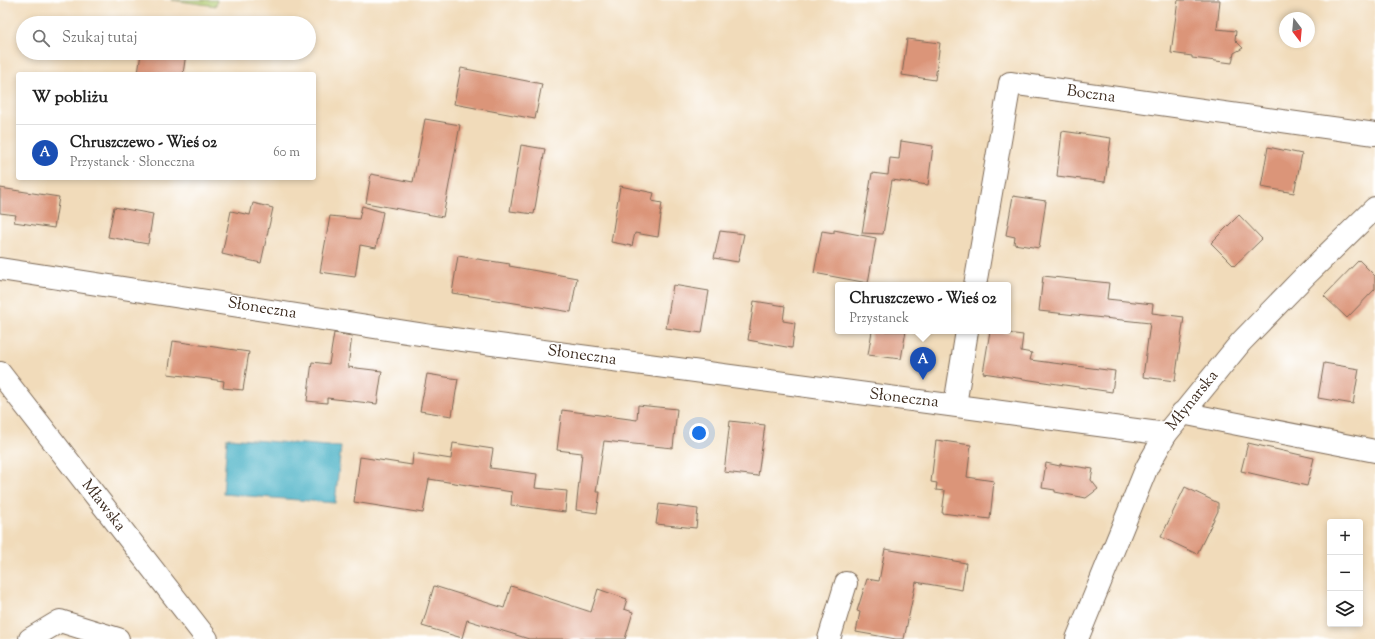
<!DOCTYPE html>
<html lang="pl">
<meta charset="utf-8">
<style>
:root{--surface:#fff;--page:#f6f6f6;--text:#222;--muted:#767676;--line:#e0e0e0;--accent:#0f766e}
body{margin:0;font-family:"Sorts Mill Goudy",serif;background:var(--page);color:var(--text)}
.controls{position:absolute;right:12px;bottom:12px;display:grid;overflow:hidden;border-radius:4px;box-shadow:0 2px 6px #0003}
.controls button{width:36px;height:36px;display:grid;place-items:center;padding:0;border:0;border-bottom:1px solid var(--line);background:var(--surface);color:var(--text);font:20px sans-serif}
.compass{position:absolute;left:1279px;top:12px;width:36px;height:36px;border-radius:50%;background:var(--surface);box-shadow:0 2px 6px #0003;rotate:164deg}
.you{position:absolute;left:699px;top:433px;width:14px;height:14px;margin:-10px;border:3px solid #fff;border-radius:50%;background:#1a73e8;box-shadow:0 0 0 6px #1a73e833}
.badge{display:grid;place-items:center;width:26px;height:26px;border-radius:50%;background:var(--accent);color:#fff;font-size:13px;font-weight:700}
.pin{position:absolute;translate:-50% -33px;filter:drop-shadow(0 1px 2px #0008)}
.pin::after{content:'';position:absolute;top:21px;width:14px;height:12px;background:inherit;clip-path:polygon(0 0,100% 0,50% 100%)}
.popup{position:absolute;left:835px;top:282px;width:176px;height:52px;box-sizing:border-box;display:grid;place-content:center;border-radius:4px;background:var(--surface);filter:drop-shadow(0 1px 3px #0005);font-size:13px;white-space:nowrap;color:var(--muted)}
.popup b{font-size:15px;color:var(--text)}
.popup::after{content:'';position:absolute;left:50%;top:100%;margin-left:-8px;border:8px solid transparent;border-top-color:var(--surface)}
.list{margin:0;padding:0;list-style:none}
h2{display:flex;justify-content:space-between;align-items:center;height:52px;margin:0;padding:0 16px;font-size:17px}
h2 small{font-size:13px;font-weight:400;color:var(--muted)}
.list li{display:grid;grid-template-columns:26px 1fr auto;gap:12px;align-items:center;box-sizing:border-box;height:56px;padding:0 16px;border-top:1px solid var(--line)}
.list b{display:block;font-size:15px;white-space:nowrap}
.list p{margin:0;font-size:13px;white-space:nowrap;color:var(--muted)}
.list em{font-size:13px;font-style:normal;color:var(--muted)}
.icon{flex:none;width:22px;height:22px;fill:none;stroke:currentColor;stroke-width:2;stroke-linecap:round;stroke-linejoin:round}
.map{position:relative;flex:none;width:1375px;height:639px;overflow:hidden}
.search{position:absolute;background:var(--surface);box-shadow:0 2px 6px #0003;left:16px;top:16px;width:300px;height:44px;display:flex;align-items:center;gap:10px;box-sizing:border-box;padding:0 14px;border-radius:22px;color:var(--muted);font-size:15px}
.panel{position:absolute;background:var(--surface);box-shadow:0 2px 6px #0003;left:16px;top:72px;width:300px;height:108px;border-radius:4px}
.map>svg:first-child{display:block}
.green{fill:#b0ca70;stroke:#767a47}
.water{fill:#46b0c5;stroke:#406d72}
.building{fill:#db9579}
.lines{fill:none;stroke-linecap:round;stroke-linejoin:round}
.minor-casing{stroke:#7b6855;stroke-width:24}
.major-casing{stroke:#7b6855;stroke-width:24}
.minor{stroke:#fff;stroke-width:22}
.major{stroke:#fff;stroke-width:22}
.labels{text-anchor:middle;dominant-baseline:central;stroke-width:3;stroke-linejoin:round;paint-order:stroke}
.street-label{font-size:16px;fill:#3b2a1e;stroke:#fff}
</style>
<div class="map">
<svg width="1375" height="639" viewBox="0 0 1375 639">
<rect width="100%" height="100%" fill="#fff"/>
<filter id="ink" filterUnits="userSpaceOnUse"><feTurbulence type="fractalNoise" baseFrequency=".025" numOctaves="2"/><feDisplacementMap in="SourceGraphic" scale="8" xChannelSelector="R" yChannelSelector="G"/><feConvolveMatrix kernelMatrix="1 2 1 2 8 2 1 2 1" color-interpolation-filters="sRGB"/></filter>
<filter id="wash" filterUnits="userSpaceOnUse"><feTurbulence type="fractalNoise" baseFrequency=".012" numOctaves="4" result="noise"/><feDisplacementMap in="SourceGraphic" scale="16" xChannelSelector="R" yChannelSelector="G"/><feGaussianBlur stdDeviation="0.9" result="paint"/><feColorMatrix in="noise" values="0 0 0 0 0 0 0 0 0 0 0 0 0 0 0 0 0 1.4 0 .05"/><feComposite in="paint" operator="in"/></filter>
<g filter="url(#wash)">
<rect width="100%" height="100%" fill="#f1dbba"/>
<!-- green -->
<polygon class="green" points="172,0 217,0 216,6"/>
<!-- water -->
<polygon class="water" points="227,438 341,447 335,503 223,494"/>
<g id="blocks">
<!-- building -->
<g class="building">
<polygon points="1178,0 1220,0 1217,29 1236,31 1235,40 1243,48 1234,53 1232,63 1192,58 1192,56 1171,53"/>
<polygon points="907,39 940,43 935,80 902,75"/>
<polygon points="141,53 186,53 183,74 138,74"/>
<polygon points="461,68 542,84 535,119 454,104"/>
<polygon points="425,119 460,125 443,217 366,203 371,174 413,182"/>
<polygon points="1062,131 1111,138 1105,182 1057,176"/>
<polygon points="901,141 933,146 928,185 892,180 883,234 862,233 872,173 888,175 890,158 899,159"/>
<polygon points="521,145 545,149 534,214 510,211"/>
<polygon points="1268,147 1302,154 1294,193 1261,187"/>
<polygon points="620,186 654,193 652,201 662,203 660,216 661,215 658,237 635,233 632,246 611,242"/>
<polygon points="0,188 59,197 54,228 14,222 16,215 0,213"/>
<polygon points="1013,196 1046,201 1039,248 1014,244 1015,237 1006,235"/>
<polygon points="253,203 273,208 261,263 222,254 231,211 250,215"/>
<polygon points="362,206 383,212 376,248 360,245 355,277 320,272 330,216 359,219"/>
<polygon points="114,207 153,214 148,244 108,237"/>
<polygon points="1239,215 1262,239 1234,266 1211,243"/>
<polygon points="834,230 876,238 868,283 814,273 822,231 834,233"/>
<polygon points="720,231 744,234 738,262 714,258"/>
<polygon points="458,256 510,264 509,266 577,278 571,312 452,293"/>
<polygon points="1359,260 1375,276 1375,289 1347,318 1324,296"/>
<polygon points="1043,276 1109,283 1107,299 1153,304 1152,313 1184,317 1175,381 1143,377 1150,323 1039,311"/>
<polygon points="673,285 709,291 702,333 666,328"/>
<polygon points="754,301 785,306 783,321 795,323 792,348 748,340"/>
<polygon points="872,331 906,331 901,359 868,355"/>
<polygon points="990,331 1023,335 1021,351 1032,353 1030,360 1115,371 1112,392 983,373"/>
<polygon points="334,333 352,336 348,367 382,371 377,404 327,398 327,403 307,401 312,362 329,364"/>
<polygon points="173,341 249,352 243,390 223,388 224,381 168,374"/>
<polygon points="1324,363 1359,369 1353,404 1318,398"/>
<polygon points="427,374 458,379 452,416 420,411"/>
<polygon points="638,405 677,409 673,448 604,441 596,492 600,492 597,513 576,510 582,453 557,450 562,410 637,420"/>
<polygon points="730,421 765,425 758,476 724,472"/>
<polygon points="936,440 971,445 967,477 994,481 990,519 942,513 945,491 936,490 937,483 931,482"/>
<polygon points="453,443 493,449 490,468 537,474 535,488 567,491 565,512 511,505 512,492 429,479 423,513 354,502 360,457 412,465 413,453 451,459"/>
<polygon points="1248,443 1314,458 1307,486 1241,471"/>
<polygon points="1046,463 1060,466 1060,464 1093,469 1091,480 1098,489 1086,498 1055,492 1055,490 1042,488"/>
<polygon points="1185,487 1218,503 1218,511 1197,554 1161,537"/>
<polygon points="659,504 698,509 696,528 656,524"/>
<polygon points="885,549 966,563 962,590 916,582 904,639 896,639 856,632 860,612 857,611 867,579 879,581"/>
<polygon points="434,586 504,608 511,586 591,612 598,589 627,599 624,609 633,612 625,639 529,639 467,620 462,638 422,626"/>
</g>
</g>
</g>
<g filter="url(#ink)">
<use href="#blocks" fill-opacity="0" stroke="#7b6855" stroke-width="1"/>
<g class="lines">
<defs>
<g id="minor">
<polyline points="0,269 432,336 1166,434"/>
<polyline points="975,285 1010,83 1375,134"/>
<polyline points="955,405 967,331"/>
<polyline points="1182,413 1375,451"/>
<polyline points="30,639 60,621 118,639"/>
<polyline points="829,639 846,583"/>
<polyline points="1077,639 1147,467 1166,434 1241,342 1306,275 1375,208"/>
</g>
<polyline id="major" points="0,373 207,639"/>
</defs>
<!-- minor casing -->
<use href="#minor" class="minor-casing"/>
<!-- major casing -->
<use href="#major" class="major-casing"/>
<!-- minor -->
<use href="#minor" class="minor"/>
<!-- major -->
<use href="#major" class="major"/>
</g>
</g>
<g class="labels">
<!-- street labels -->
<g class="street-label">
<text transform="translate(1091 95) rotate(8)">Boczna</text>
<text transform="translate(262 309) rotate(9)">Słoneczna</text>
<text transform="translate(582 356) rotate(8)">Słoneczna</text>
<text transform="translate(904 399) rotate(7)">Słoneczna</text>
<text transform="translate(1193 401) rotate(-51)">Młynarska</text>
<text transform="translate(103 506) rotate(52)">Mławska</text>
</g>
</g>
</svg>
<div class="controls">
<button>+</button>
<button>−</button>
<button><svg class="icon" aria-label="layers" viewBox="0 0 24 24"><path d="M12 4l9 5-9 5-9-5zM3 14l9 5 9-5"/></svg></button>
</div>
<svg class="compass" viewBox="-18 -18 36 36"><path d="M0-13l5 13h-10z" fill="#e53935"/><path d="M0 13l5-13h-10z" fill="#767676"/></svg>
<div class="you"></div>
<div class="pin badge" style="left:923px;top:380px;background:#1a4fb4">A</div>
<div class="popup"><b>Chruszczewo - Wieś 02</b>Przystanek</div>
<div class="search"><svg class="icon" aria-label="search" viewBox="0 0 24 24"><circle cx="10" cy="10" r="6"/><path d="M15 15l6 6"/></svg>Szukaj tutaj</div>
<section class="panel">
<h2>W pobliżu<small></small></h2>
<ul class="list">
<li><span class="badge" style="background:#1a4fb4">A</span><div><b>Chruszczewo - Wieś 02</b><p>Przystanek · Słoneczna</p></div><em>60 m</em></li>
</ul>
</section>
</div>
